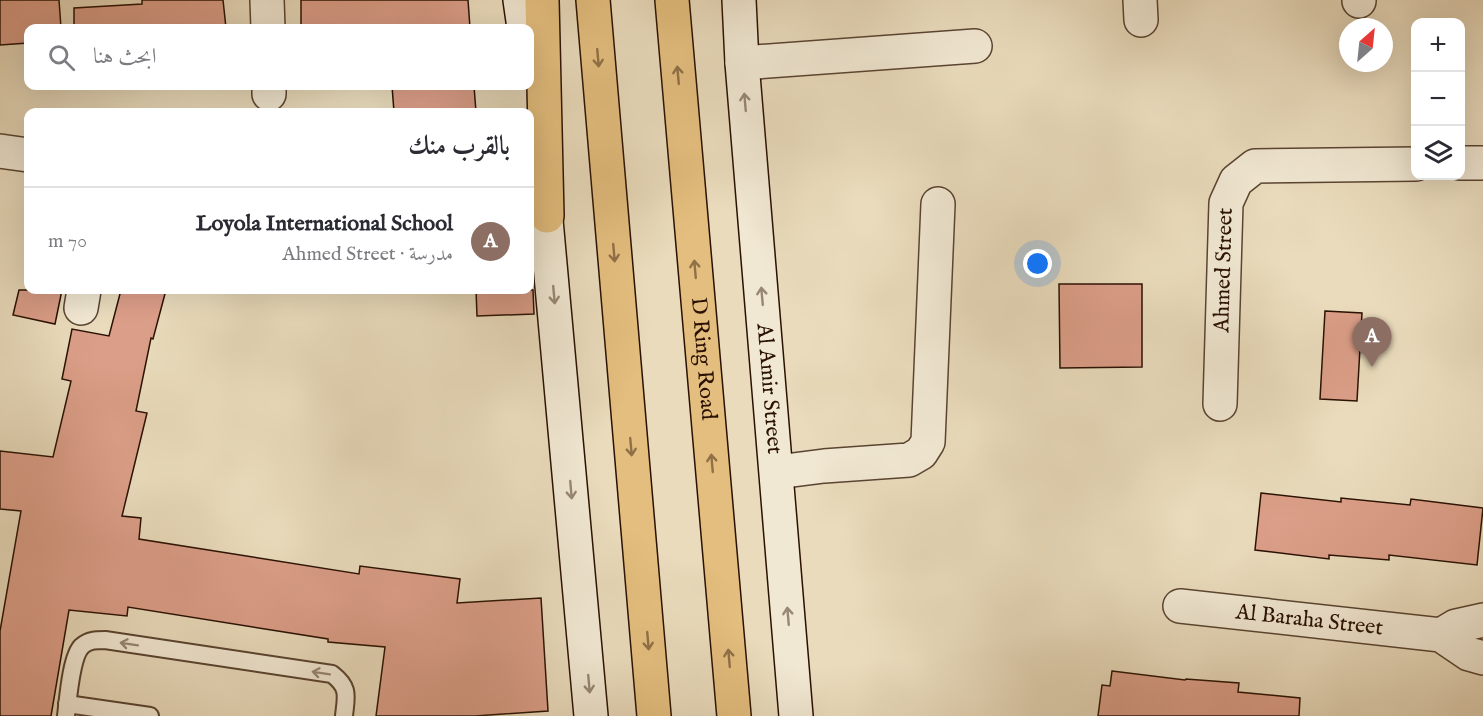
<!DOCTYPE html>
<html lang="ar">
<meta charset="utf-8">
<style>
:root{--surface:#fff;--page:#f2f2f3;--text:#2b2b33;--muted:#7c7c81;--line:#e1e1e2;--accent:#111827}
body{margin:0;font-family:"IM FELL English",Amiri,serif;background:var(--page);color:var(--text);direction:rtl}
.controls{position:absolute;right:18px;top:18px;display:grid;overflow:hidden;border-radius:12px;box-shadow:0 6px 24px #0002}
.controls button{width:54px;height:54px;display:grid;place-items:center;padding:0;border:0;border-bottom:2px solid var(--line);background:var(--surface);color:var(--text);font:30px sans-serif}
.compass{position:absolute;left:1339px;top:18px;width:54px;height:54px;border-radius:50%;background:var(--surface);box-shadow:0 6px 24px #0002;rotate:27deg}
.you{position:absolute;left:1038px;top:264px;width:21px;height:21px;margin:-15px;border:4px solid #fff;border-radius:50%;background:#1a73e8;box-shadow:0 0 0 9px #1a73e833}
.badge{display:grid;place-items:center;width:39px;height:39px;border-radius:50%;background:var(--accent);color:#fff;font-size:20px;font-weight:700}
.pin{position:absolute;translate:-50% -50px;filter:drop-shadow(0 2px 3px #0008)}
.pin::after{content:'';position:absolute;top:32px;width:21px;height:18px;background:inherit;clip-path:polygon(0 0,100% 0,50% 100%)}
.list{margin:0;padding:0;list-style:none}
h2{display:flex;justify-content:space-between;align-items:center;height:78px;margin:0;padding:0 24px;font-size:26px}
h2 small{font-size:20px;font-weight:400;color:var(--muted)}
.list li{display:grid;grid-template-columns:39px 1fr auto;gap:18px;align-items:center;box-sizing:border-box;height:108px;padding:0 24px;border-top:2px solid var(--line)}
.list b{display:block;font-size:22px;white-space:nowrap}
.list p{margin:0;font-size:20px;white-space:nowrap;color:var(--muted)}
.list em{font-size:20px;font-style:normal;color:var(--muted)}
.icon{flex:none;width:33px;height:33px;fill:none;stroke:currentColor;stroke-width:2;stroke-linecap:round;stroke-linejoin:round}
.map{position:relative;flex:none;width:1483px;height:716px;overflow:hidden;direction:ltr}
.search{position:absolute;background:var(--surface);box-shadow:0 6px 24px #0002;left:24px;top:24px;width:510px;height:66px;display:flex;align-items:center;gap:15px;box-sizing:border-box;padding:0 21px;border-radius:12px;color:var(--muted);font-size:22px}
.panel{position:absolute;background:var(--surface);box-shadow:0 6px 24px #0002;left:24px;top:108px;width:510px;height:186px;border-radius:12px;direction:rtl}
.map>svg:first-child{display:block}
.building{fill:#db9e88;stroke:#2a1103;stroke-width:1.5}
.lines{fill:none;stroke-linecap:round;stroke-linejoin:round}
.service-casing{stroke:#5a4431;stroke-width:20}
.minor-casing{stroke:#5a4431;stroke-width:36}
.secondary-casing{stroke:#2a1103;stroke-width:36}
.motorway-casing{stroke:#2a1103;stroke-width:36}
.service{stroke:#f1e8d3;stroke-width:16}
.minor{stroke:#f1e8d3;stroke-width:33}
.secondary{stroke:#f1e8d3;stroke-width:33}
.motorway{stroke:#e4be7e;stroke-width:33}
.oneway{stroke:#907047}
.oneway2{stroke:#978775}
.labels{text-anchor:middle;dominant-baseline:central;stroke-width:4.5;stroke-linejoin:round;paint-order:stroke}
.street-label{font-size:22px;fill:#2a1103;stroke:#f1e8d3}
</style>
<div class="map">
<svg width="1483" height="716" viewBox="0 0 1483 716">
<rect width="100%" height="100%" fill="#e9dbbc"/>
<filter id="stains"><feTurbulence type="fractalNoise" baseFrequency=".00333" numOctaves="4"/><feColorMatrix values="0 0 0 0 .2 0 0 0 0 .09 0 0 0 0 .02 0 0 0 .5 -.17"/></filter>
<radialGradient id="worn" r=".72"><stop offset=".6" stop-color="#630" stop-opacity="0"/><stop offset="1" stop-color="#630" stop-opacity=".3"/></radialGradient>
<!-- building -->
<g class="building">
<polygon points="0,0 59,0 61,28 28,28 28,43 0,45"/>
<polygon points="142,0 223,0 226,28 74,28 74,8 142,4"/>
<polygon points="301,0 468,0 470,28 301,28"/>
<polygon points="392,86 474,86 476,112 394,112"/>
<polygon points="1059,284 1142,284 1142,367 1060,368"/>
<polygon points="19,290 62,290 55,324 13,315"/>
<polygon points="121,290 166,290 153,339 151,338 136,411 147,413 122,516 141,518 139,539 359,574 360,566 460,579 457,603 541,598 548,711 475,716 376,716 385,647 328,642 328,639 128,607 127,616 69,610 51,716 0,716 0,631 21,511 0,509 0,451 53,457 71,381 62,379 72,329 109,336"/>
<polygon points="476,290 533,290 534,314 477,316"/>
<polygon points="1325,311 1362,313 1357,401 1320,399"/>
<polygon points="1261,493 1341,502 1341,498 1410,505 1411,499 1483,508 1477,565 1389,555 1389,560 1329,555 1329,559 1255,550"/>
<polygon points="1112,671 1185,680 1186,679 1239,683 1238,692 1300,698 1299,716 1098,716 1102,685 1110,686"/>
</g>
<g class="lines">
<defs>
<g id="service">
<polyline points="67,704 150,716"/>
<path d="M66,716c2,-16 5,-60 16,-70 7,-6 14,-6 23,-6l227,34c18,14 14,22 12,42"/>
</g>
<g id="minor">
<polyline points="267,0 268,28"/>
<polyline points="1140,0 1141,20"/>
<polyline points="1359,0 1359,1"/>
<polyline points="742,63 975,46"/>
<polyline points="269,86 269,94"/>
<polyline points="0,151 28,155"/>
<polyline points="1460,163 1483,163"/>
<polyline points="81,308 84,290"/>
<path id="s1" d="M1220,404l6,-201 10,-22 19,-15 161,-2"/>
<polyline points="777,472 824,466 909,460 921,453 928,442 938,204"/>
<path id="s2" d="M1180,606l261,29 28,19 14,4"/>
<polyline points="1441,635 1456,626 1483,620"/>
</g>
<g id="secondary">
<polyline points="520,0 524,28"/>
<path id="s3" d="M739,0l3,63 54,653"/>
<polyline points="543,187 591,716"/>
</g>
<g id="motorway">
<polyline points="542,0 547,216"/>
<polyline points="593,0 654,716"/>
<path id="s4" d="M672,0l62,716"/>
</g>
</defs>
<!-- service casing -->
<use href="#service" class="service-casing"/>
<!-- minor casing -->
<use href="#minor" class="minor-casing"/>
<!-- secondary casing -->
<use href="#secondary" class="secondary-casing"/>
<!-- motorway casing -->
<use href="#motorway" class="motorway-casing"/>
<!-- service -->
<use href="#service" class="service"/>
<!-- minor -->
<use href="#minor" class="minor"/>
<!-- secondary -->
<use href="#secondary" class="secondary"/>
<!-- motorway -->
<use href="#motorway" class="motorway"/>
</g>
<!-- one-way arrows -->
<defs><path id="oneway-shaft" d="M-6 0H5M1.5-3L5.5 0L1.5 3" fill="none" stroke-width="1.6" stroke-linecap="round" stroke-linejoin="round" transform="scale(1.5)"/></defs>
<g class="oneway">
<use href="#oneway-shaft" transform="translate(598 58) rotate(85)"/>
<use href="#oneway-shaft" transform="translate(678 75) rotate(-95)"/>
<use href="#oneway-shaft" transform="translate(614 253) rotate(85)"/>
<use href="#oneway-shaft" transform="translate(695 269) rotate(-95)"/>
<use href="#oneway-shaft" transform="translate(631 447) rotate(85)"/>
<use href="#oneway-shaft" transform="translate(712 463) rotate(-95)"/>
<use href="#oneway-shaft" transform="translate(648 641) rotate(85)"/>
<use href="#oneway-shaft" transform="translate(729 658) rotate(-95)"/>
</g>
<g class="oneway2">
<use href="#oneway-shaft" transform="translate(745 102) rotate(-95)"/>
<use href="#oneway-shaft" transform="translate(554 295) rotate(85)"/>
<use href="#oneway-shaft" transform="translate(762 296) rotate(-95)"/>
<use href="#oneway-shaft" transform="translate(571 490) rotate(85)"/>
<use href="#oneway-shaft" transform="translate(788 616) rotate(-95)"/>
<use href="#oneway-shaft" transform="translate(129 644) rotate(-171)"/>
<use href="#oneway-shaft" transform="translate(321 673) rotate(-171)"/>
<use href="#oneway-shaft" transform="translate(589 684) rotate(85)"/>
</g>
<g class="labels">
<!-- street labels -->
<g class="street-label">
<text stroke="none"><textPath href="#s1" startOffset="134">Ahmed Street</textPath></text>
<text stroke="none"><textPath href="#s4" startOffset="360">D Ring Road</textPath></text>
<text stroke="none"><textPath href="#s3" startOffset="390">Al Amir Street</textPath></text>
<text stroke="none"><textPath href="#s2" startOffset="130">Al Baraha Street</textPath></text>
</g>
</g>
<rect width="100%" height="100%" filter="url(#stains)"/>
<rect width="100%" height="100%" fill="url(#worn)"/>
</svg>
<div class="controls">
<button>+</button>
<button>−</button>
<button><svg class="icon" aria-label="layers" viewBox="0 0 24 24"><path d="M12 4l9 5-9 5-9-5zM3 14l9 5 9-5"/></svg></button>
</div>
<svg class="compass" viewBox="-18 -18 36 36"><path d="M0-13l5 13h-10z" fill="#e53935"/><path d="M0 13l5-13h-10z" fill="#7c7c81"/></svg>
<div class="you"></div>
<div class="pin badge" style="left:1372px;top:367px;background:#8d6e63">A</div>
<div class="search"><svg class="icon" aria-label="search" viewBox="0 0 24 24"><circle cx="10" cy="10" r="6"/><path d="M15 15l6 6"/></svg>ابحث هنا</div>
<section class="panel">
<h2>بالقرب منك<small></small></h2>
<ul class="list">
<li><span class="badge" style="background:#8d6e63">A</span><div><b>Loyola International School</b><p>مدرسة · Ahmed Street</p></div><em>70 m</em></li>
</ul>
</section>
</div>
